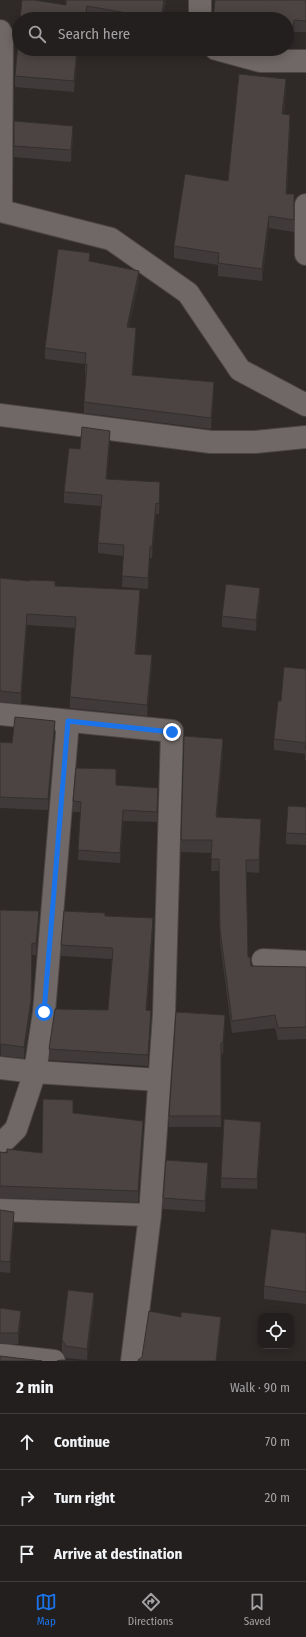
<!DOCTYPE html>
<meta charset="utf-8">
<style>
:root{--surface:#231f1e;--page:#2f2c2b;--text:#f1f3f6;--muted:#a3a2a4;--line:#403d3c;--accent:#1a73e8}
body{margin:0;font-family:"Fira Sans Condensed",sans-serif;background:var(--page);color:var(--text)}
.controls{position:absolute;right:12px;bottom:12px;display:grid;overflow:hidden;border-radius:8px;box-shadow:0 2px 10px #0003}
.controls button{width:36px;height:36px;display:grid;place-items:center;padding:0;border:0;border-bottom:1px solid var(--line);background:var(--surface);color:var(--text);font:20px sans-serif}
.stop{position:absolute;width:12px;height:12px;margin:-9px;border:3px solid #1a73e8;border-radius:50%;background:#fff}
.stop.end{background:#1a73e8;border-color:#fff;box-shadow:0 1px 4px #0008}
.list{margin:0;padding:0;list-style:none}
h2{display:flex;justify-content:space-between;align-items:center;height:52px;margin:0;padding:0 16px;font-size:17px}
h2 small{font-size:13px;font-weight:400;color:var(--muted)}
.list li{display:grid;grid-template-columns:26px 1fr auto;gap:12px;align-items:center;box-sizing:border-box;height:56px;padding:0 16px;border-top:1px solid var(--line)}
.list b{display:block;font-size:15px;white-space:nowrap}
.list em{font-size:13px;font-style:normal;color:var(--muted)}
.icon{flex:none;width:22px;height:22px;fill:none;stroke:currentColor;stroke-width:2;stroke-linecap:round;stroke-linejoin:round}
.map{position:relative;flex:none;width:306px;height:1361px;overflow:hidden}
.search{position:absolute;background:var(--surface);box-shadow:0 2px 10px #0003;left:12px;right:12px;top:12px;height:44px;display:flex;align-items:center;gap:10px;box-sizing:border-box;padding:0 14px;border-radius:22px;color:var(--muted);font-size:15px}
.sheet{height:220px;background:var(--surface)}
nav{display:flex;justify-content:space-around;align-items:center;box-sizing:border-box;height:56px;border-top:1px solid var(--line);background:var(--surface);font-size:11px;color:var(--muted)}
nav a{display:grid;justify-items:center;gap:2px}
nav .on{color:var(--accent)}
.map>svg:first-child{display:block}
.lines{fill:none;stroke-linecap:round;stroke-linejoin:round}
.minor-casing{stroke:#4b4645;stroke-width:24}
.minor{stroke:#706867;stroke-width:22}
.wall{fill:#403a3a}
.shaded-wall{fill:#34302f}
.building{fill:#4b4443;stroke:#34302f}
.route{stroke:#1a73e8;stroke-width:5}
</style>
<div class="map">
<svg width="306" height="1361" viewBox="0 0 306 1361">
<rect width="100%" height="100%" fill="#2f2928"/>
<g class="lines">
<defs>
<g id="minor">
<polyline points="200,19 200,0"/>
<polyline points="0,31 2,35 1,211 111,239 188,293 240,370 306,405"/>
<polyline points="216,49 260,61 306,61"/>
<polyline points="306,205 306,254"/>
<polyline points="0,415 211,442 255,442 306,437"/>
<polyline points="0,714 172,731 164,1014 150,1215"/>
<polyline points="263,960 306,962"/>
<polyline points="0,1068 35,1072 159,1080"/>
<polyline points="0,1142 6,1139 16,1129 35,1072 44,1012 68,721"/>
<polyline points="0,1210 150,1215 132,1361"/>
<polyline points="0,1355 54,1361"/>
</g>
</defs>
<!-- minor casing -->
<use href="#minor" class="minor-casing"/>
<!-- minor -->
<use href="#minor" class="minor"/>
</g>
<!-- wall -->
<g class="wall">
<polygon points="166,0 163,19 98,19 87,17 66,5"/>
<polygon points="215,0 306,0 306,32 294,32 293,39 287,39 287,19 213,19"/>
<polygon points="19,49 83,49 82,52 78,51 74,92 15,87 15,76"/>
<polygon points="286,91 284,114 290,127 287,194 294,194 294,232 269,228 262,281 218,276 218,265 174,258 174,246 228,181"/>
<polygon points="73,137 71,162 14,157 14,146"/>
<polygon points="90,261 139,282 129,327 136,339 133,375 214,393 211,429 84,413 84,402 86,375 85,375 85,364 45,359 45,348"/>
<polygon points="110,442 107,479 160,493 159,514 156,514 152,558 150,558 148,589 122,587 123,556 98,553 98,543 101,506 64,503 64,492 80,449"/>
<polygon points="0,578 55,586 140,600 136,654 152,666 147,716 70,708 70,697 75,628 27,625 21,704 0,702"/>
<polygon points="260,600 256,631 222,627 222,616"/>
<polygon points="306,669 306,760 305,760 305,754 274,750 274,739 281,701"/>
<polygon points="55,732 48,810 0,808 0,742 12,743"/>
<polygon points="223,751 217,817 261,831 259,873 246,872 248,957 251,966 306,967 306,1039 278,1040 275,1028 232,1033 220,942 219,871 211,871 212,853 181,852 181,840"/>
<polygon points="116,785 158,798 157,822 123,821 120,863 78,860 81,812 73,812 73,801"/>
<polygon points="306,807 306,845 286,844 286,833"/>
<polygon points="0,910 39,922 36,955 32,955 31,1012 24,1058 1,1056"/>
<polygon points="105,916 153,930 147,1011 151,1022 148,1066 49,1060 49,1049 108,1010 112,959 61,956 61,945"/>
<polygon points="225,1026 223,1054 221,1054 221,1127 169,1127 169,1116"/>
<polygon points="73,1113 143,1133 138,1202 0,1198 0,1152 7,1153 42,1153"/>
<polygon points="261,1131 257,1189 221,1188 221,1178"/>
<polygon points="208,1174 205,1212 163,1209 163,1198"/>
<polygon points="0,1210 14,1223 10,1273 0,1272"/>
<polygon points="306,1233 306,1304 264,1299 264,1286"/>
<polygon points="94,1304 87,1360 66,1358 62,1351 62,1340"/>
<polygon points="0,1308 21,1322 18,1344 0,1344"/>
</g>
<!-- shaded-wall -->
<g class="shaded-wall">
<polygon points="164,0 166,0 163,19 161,19"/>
<polygon points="87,6 87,19 85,19"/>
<polygon points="77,49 78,49 74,92 74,81"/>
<polygon points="286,79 286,91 282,126 282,114"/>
<polygon points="290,115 290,127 286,206 286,194"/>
<polygon points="73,126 73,137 71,162 71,150"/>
<polygon points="269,216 269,228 262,281 262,269"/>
<polygon points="139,271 139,282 127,338 127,327"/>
<polygon points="136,328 136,339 132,387 132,375"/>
<polygon points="214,382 214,393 211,429 211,418"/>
<polygon points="110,431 110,442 106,490 106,479"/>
<polygon points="160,482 160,493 159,514 159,504"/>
<polygon points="156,503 156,514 152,558 152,547"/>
<polygon points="150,547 150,558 148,589 148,578"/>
<polygon points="260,588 260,600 256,631 256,620"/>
<polygon points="140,590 140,600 135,664 135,654"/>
<polygon points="27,614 27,625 21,704 21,693"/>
<polygon points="152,655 152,666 147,716 147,705"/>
<polygon points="55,721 55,732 48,810 48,799"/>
<polygon points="223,739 223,751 216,830 216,817"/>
<polygon points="123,810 123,821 120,863 120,853"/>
<polygon points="261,819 261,831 259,873 259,860"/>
<polygon points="39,911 39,922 36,955 36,944"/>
<polygon points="153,918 153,930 146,1022 146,1010"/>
<polygon points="32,943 31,1012 24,1058 24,1047"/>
<polygon points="151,1011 151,1022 148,1066 148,1055"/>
<polygon points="225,1015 225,1026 223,1054 223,1043"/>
<polygon points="1,1044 1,1056 0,1056 0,1045"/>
<polygon points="143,1121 143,1133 138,1202 138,1191"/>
<polygon points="261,1122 261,1131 257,1189 257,1179"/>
<polygon points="208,1163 208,1174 205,1212 205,1201"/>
<polygon points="14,1212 14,1223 10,1273 10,1262"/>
<polygon points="94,1293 94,1304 87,1360 87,1349"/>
<polygon points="21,1311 21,1322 18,1344 18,1333"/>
<polygon points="221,1317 221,1328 217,1361 216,1361"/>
</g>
<!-- building -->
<g class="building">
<polygon points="22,0 34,0 66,5 66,0 164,0 161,19 87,6 85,19 20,19"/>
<polygon points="215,0 306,0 306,21 294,20 293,28 287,27 287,19 213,19"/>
<polygon points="19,33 19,49 77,49 74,81 15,76"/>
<polygon points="239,74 286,79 282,114 290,115 286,194 294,194 294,220 269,216 262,269 218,263 219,253 174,246 185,174 228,181"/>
<polygon points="14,121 73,126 71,150 14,146"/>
<polygon points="58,249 90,253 89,261 139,271 127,327 136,328 132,375 214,382 211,418 84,402 87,364 85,364 86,353 45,348"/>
<polygon points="82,427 110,431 106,479 160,482 159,504 156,503 152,547 150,547 148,578 122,576 124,545 98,543 102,495 64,492 69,448 80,449"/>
<polygon points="0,578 30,581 30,580 55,581 55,586 140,590 135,654 152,655 147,705 70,697 76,617 27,614 21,693 0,691"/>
<polygon points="226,584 260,588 256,620 222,616"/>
<polygon points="284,667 306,669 306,749 305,749 306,743 274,739 278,701 281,701"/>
<polygon points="15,717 55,721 48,799 0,797 0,742 12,743"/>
<polygon points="184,736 223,739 216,817 261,819 259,860 246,860 248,957 250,957 251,966 306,967 306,1027 278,1028 275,1015 232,1021 220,930 219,859 211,859 212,840 181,840"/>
<polygon points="76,768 116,769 116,785 158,788 157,812 123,810 120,853 78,850 81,802 73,801"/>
<polygon points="288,806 306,807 306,834 286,833"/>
<polygon points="0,910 39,911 36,944 32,943 31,1001 24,1047 1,1044 0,1045"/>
<polygon points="64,911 105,913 105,916 153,918 146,1010 151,1011 148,1055 49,1049 55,1009 108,1010 113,950 112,948 61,945"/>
<polygon points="176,1012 225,1015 223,1043 221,1043 221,1116 169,1116"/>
<polygon points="43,1099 73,1100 73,1113 143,1121 138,1191 0,1186 0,1152 7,1153 7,1149 42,1153"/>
<polygon points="224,1119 261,1122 257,1179 221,1178"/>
<polygon points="166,1160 208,1163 205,1201 163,1198"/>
<polygon points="0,1210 14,1212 10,1262 0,1261"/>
<polygon points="271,1229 306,1233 306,1292 264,1286"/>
<polygon points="68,1290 94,1293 87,1349 66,1346 62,1340"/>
<polygon points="0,1308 21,1311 18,1333 0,1333"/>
<polygon points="149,1311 181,1317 181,1312 221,1317 216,1361 138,1361 138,1360 142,1357"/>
<polygon points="0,1356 42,1361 0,1361"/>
<polygon points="61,1360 75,1361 57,1361"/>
</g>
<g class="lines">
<!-- route -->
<polyline class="route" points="44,1012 68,721 172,732"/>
</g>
</svg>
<div class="controls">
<button><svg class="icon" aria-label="locate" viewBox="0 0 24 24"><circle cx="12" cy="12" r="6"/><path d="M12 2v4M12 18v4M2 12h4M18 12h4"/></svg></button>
</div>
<div class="stop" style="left:44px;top:1012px"></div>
<div class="stop end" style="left:172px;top:732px"></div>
<div class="search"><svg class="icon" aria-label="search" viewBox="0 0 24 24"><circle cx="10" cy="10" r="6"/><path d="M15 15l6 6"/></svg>Search here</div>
</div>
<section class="sheet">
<h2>2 min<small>Walk · 90 m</small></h2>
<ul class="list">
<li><svg class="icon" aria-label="ahead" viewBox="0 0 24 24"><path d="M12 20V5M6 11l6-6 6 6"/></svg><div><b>Continue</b></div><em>70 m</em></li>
<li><svg class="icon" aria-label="right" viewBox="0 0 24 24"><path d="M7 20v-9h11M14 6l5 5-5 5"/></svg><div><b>Turn right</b></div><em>20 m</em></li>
<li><svg class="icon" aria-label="arrive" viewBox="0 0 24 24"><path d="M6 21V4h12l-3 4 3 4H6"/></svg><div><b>Arrive at destination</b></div></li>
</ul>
</section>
<nav>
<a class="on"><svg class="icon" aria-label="map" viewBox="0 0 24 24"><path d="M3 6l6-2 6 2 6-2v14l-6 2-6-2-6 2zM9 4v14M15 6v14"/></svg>Map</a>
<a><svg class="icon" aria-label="directions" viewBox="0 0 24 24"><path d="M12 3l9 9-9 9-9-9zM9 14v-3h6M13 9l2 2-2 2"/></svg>Directions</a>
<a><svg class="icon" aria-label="saved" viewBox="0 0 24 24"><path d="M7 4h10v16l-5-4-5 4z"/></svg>Saved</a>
</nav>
